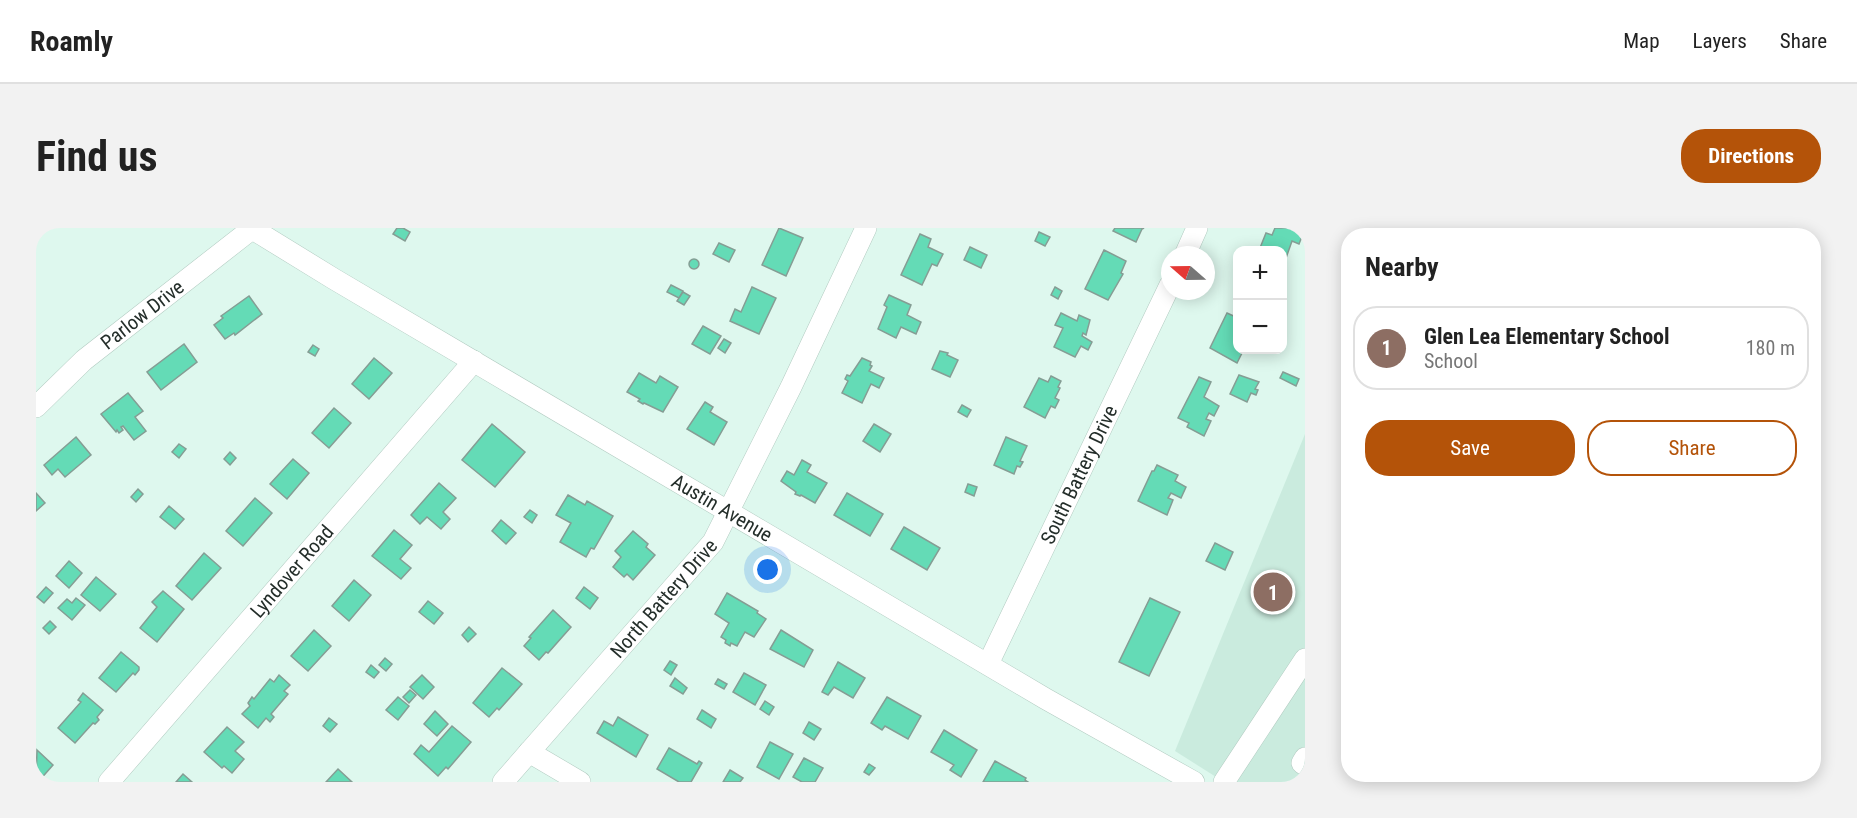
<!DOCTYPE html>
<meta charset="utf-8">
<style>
:root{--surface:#fff;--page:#f2f2f2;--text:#222;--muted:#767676;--line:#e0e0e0;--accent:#b45309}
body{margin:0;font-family:"Roboto Condensed",sans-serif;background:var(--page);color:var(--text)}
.controls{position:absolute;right:18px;top:18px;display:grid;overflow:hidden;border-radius:12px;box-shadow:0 3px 15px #0003}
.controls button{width:54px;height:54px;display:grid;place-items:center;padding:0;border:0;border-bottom:2px solid var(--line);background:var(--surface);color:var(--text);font:30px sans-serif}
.compass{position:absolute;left:1125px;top:18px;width:54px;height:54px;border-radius:50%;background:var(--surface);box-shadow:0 3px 15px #0003;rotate:290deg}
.you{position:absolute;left:732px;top:342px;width:21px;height:21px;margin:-15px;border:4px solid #fff;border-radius:50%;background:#1a73e8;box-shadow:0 0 0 9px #1a73e833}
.badge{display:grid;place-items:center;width:39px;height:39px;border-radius:50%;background:var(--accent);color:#fff;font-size:20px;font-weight:700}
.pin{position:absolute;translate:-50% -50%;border:3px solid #fff;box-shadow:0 2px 6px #0006}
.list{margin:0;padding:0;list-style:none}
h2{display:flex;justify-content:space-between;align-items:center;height:78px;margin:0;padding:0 24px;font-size:26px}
h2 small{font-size:20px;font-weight:400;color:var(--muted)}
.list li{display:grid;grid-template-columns:39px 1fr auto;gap:18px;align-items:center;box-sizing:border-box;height:84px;margin:0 12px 12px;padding:0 12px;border:2px solid var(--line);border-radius:24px}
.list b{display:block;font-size:22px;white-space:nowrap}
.list p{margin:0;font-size:20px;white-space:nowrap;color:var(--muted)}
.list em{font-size:20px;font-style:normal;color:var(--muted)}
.actions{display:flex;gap:12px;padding:18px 24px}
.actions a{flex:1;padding:14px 0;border:2px solid var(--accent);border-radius:24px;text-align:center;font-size:21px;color:var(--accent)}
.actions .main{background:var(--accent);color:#fff}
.map{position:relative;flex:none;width:1269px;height:554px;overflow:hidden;border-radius:24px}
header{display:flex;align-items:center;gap:36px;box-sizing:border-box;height:84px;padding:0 30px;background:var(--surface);border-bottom:2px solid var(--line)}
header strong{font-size:28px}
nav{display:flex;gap:33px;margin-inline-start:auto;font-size:21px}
.intro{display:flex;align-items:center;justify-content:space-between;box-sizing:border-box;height:144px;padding:0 36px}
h1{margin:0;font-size:42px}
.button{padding:15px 27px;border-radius:24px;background:var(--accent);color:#fff;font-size:21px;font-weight:700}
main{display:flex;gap:36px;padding:0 36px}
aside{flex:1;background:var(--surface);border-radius:24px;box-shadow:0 3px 15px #0003}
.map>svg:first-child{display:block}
.built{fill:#caebde}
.building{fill:#64dbb6;stroke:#859d94;stroke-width:1.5}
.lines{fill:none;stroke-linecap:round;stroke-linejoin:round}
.minor-casing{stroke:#b2cbc1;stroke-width:22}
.minor{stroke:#fff;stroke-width:21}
.labels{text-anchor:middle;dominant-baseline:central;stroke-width:4.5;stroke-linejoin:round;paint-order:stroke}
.street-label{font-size:20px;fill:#242e2a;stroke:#fff}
</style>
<header>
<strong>Roamly</strong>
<nav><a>Map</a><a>Layers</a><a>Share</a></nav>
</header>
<div class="intro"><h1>Find us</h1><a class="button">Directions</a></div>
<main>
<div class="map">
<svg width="1269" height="554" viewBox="0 0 1269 554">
<rect width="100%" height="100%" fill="#def8ee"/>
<!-- built -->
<polygon class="built" points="1269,206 1269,554 1188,554 1139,523"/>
<!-- building -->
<g class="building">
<polygon points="361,0 367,0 374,4 369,13 357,6"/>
<polygon points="743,0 767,10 750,48 726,37"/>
<polygon points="1079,0 1108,0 1106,1 1100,14 1077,3"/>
<polygon points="1239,0 1253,0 1267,6 1263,16 1256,13 1250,30 1246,29 1246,22 1231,22 1224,20 1230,5 1236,7"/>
<polygon points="1003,4 1014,9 1009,18 999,13"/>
<polygon points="884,6 895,11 892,19 907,26 901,38 896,36 886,57 865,47"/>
<polygon points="683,15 699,22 693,34 677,26"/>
<polygon points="934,19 951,27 945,40 928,32"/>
<polygon points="1068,22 1090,33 1085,45 1087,46 1072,72 1049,61"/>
<circle cx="658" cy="36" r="5"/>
<polygon points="635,57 647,63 643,70 631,64"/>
<polygon points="716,59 740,70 723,106 694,93 699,81 705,84"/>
<polygon points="1019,59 1026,63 1022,71 1015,67"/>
<polygon points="647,64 654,68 648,77 641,73"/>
<polygon points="853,67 875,77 871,87 885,94 880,106 865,99 860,110 842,101 851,79 848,77"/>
<polygon points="213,68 226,86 199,107 198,105 189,111 178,97 187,90 185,88"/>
<polygon points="1025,85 1041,93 1043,87 1054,92 1050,107 1047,105 1046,108 1056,114 1052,122 1045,118 1039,129 1018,119 1027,100 1019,97"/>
<polygon points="1191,85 1202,90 1202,122 1207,123 1201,135 1174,120"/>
<polygon points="667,98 685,108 674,126 656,116"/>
<polygon points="688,111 695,115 689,125 682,120"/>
<polygon points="148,116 161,134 125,162 111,144"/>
<polygon points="277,117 283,121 279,128 272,124"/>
<polygon points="904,123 912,125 911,127 922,132 914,149 896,141"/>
<polygon points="338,130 356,145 333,171 316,156"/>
<polygon points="826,130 835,134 834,137 836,138 833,143 848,150 843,160 835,156 826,175 806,165 812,153 809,151 811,147 814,148"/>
<polygon points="1247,144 1263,151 1260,158 1244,150"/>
<polygon points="603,145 620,155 624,148 642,159 627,184 608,175 607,176 602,173 604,171 591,164"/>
<polygon points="1203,147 1223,154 1219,161 1222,162 1220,167 1215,165 1211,174 1194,166"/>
<polygon points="1015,148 1025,153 1022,159 1024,160 1019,170 1023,172 1019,180 1015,178 1009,190 988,179 1003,150 1012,154"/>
<polygon points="1163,149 1175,154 1168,169 1183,178 1178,188 1173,185 1170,191 1175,193 1168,208 1151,199 1153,195 1142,190"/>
<polygon points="92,165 107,183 99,189 110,203 98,212 87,198 85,199 87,202 83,205 81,202 80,204 65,186"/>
<polygon points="669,174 677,179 674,184 691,194 678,217 651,201"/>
<polygon points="926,177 935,182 931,189 922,184"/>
<polygon points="298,180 315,195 293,220 276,205"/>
<polygon points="456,196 489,224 459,259 426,232"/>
<polygon points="838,196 855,206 844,224 827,213"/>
<polygon points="40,209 55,227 29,249 22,241 16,247 8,237"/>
<polygon points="970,209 991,218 984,233 987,234 984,239 981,238 978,246 958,237"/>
<polygon points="143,216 150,221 143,230 136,224"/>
<polygon points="194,224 200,230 194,237 188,231"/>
<polygon points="257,231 273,245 251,271 234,256"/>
<polygon points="766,232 775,237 771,244 791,255 779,275 765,267 764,268 759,266 760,264 745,253 751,243 758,247"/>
<polygon points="1121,237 1142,247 1139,253 1150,259 1145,270 1135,265 1132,270 1137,272 1131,287 1102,273 1116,243 1118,243"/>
<polygon points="403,255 420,270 407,284 414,291 405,301 391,289 384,296 375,287"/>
<polygon points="932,256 941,259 938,268 929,264"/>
<polygon points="102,261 107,266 100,274 95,269"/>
<polygon points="0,265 9,275 0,283"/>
<polygon points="811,265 847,286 834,308 798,287"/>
<polygon points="532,267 549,277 551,273 577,288 558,321 555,320 550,329 524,314 535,295 520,287"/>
<polygon points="219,270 236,285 207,318 190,303"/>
<polygon points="133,278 148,291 139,301 124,289"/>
<polygon points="494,282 501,287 496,295 488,289"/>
<polygon points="465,292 480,305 470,316 456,303"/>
<polygon points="868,299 904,320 891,342 855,321"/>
<polygon points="358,302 376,317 364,331 375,340 365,351 336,328"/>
<polygon points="597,303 612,316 610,319 619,327 597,352 591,346 588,349 577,339 585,329 579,323"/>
<polygon points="1179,315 1197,324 1189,342 1170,333"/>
<polygon points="168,325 185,340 156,372 140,358"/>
<polygon points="33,333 46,345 33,360 20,348"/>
<polygon points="60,349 80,366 64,383 45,367"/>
<polygon points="318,352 335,367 313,393 296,378"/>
<polygon points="10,359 17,365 8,375 1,369"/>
<polygon points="548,359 562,370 554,381 540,370"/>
<polygon points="127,363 148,381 121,414 104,400 121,379 116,374"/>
<polygon points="691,365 722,383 721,385 730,391 718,409 709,404 701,418 695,415 694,418 689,415 690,412 685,409 693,395 679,386"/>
<polygon points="40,370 49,377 36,392 22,380 31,371 36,375"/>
<polygon points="1114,370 1144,384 1113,448 1083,434"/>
<polygon points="392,373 407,385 398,396 383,384"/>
<polygon points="517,382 535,399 512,425 510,424 503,432 488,418 495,410 493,409"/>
<polygon points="14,393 20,399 13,406 7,400"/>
<polygon points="433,399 440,406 432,414 426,407"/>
<polygon points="278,402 295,418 272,443 255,428"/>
<polygon points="745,402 777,422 768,439 734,421"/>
<polygon points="85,424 103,439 103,442 99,447 97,445 80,464 63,450"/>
<polygon points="349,430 356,436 350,443 343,437"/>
<polygon points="634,433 641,437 635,447 628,442"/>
<polygon points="802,434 829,450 817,470 798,459 792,467 786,464"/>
<polygon points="335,437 343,444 338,450 330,444"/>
<polygon points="466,440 486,456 463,482 461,480 453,489 437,475"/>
<polygon points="708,445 730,457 719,477 697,464"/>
<polygon points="243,447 254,457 248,463 252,466 235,486 238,489 234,494 230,490 222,500 206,486 214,478 212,475 216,469 218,471 234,451 238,454"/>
<polygon points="386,447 398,459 387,471 374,459"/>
<polygon points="639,450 651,460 647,466 634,458"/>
<polygon points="682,451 691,456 688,461 679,456"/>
<polygon points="374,462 380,467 373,475 367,469"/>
<polygon points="47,465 67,482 61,489 63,492 59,496 57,495 39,515 22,500 45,474 42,472"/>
<polygon points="362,469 373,478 362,492 350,482"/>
<polygon points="851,469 885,488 872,511 849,498 846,502 835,495"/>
<polygon points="729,473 738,479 733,487 724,481"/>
<polygon points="666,482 680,491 675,500 661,491"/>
<polygon points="399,483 412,496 401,508 388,496"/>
<polygon points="582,489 612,507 600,529 561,505 568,493 577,498"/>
<polygon points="293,490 301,496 294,504 287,498"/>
<polygon points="773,494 785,501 778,512 767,505"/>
<polygon points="416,498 435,514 412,541 410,539 402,548 378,526 385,517 393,524"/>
<polygon points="191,499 208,514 199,523 208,531 196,545 188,538 186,540 168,524"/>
<polygon points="908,502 941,522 925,549 914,542 918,537 895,524"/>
<polygon points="734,514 757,526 743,551 721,539"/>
<polygon points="633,520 661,536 663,533 666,535 655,554 643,554 621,541"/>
<polygon points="1,522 17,537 2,554 0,554"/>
<polygon points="768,530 787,540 779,554 766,554 757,549"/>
<polygon points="959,533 990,550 989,552 992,554 947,554"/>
<polygon points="833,536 839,540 833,547 828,544"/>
<polygon points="302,541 316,554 290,554"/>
<polygon points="694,542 707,550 704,554 687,554"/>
<polygon points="147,546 156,554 140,554"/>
</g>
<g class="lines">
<defs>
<g id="minor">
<path id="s1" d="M215,0l83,51 712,420 148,83"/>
<polyline points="1149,27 1161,0"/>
<path id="s2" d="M0,179l48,-47 169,-132"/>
<path id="s3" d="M952,436l182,-379"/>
<polyline points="493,524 544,554"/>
<polyline points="1269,530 1266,535 1269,537"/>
<path id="s4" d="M73,554l365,-421"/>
<path id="s5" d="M467,554l210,-240 78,-155 75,-159"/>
<polyline points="1188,554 1269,431"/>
</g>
</defs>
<!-- minor casing -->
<use href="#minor" class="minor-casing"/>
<!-- minor -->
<use href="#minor" class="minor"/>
</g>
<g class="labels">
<!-- street labels -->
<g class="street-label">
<text stroke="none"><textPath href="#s2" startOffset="141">Parlow Drive</textPath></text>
<text stroke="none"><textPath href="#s3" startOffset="210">South Battery Drive</textPath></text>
<text stroke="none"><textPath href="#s1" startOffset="548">Austin Avenue</textPath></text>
<text stroke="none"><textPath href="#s4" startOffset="279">Lyndover Road</textPath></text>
<text stroke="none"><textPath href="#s5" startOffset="244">North Battery Drive</textPath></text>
</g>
</g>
</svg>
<div class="controls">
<button>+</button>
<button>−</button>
</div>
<svg class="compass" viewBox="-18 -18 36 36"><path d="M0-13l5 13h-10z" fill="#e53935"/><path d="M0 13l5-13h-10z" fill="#767676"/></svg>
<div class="you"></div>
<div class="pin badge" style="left:1237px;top:364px;background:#8d6e63">1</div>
</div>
<aside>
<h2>Nearby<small></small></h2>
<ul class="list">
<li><span class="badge" style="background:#8d6e63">1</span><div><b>Glen Lea Elementary School</b><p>School</p></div><em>180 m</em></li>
</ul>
<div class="actions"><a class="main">Save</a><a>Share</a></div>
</aside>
</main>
